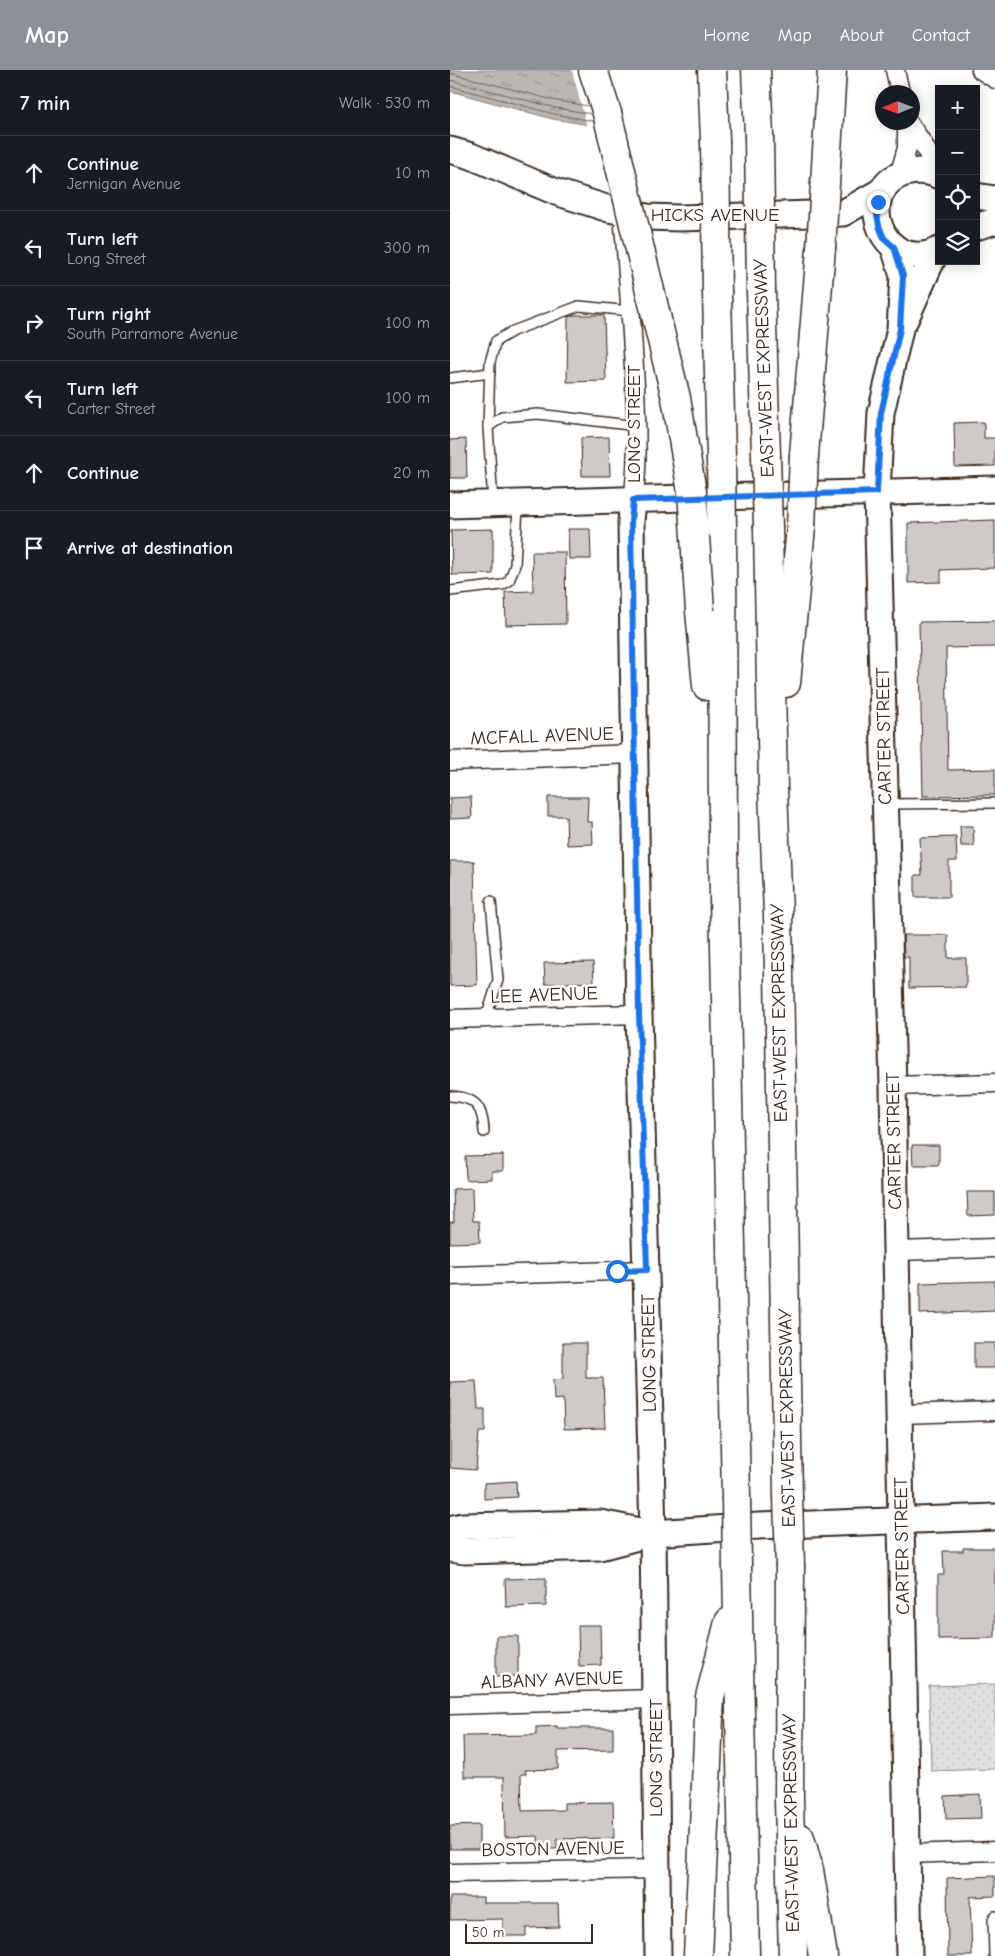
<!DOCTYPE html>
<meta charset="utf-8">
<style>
:root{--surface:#171b24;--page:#242831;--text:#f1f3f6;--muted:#9ea1a6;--line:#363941;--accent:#8c9099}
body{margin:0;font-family:"Comic Neue",sans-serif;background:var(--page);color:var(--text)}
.controls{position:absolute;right:15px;top:15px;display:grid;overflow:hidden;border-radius:0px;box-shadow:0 2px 12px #0003}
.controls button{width:45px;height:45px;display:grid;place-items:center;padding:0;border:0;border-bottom:1px solid var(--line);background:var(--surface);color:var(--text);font:25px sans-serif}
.compass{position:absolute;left:425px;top:15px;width:45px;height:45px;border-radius:50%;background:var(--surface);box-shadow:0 2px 12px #0003;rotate:269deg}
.scale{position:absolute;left:15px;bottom:12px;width:128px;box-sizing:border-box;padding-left:5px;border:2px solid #3b2a1e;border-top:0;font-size:14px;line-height:18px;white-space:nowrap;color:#3b2a1e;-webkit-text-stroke:4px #fff;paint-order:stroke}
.stop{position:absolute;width:15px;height:15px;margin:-11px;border:4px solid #1a73e8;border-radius:50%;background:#fff}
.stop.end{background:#1a73e8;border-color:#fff;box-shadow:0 1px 5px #0008}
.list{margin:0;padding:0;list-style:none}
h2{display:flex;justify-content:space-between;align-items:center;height:65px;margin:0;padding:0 20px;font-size:21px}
h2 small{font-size:16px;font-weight:400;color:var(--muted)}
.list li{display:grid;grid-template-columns:32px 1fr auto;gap:15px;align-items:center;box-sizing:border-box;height:75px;padding:0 20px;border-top:1px solid var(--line)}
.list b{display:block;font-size:19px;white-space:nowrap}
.list p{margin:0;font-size:16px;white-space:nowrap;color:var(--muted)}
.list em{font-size:16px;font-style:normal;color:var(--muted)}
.icon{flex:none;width:28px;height:28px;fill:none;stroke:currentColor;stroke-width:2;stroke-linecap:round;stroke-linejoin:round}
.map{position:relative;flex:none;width:545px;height:1886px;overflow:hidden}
header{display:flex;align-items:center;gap:30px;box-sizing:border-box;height:70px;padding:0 25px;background:var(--accent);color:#fff}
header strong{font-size:24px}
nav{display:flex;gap:28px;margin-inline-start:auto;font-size:18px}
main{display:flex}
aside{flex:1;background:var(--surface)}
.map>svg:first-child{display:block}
.park{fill:url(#park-dots);stroke:#8e857e}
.water{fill:url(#water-ripples);stroke:#887e77}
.pier{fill:#fff}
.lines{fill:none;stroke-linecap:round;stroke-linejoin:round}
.shore{stroke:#6f625a;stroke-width:1}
.building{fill:#cfcac7;stroke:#3b2a1e}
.lane-casing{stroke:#3b2a1e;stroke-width:12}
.street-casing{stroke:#3b2a1e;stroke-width:21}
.secondary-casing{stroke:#3b2a1e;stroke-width:29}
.highway-casing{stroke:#3b2a1e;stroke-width:31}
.lane{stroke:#fff;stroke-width:9}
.street{stroke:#fff;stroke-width:18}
.secondary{stroke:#fff;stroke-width:25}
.highway{stroke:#fff;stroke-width:28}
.highway-bridge-casing{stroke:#3b2a1e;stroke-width:31;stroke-linecap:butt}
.highway-bridge{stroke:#fff;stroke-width:28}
.route{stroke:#1a73e8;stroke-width:6}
.labels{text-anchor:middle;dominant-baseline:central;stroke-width:5;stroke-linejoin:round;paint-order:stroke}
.street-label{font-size:19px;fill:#3b2a1e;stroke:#fff}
</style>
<header>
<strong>Map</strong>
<nav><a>Home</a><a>Map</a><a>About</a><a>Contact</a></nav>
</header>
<main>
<aside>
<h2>7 min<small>Walk · 530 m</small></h2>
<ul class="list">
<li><svg class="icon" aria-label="ahead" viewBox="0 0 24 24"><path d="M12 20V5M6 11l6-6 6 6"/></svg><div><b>Continue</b><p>Jernigan Avenue</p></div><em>10 m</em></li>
<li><svg class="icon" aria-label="left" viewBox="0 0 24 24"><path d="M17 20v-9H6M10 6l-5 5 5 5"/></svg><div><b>Turn left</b><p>Long Street</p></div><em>300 m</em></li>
<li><svg class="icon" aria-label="right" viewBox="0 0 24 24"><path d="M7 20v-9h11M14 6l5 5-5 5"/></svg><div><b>Turn right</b><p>South Parramore Avenue</p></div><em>100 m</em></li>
<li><svg class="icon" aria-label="left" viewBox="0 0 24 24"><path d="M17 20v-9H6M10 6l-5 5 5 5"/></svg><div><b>Turn left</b><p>Carter Street</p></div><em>100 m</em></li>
<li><svg class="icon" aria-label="ahead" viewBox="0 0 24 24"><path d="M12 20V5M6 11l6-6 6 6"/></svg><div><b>Continue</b></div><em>20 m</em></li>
<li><svg class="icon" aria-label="arrive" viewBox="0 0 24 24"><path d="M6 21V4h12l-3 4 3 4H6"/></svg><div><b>Arrive at destination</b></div></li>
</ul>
</aside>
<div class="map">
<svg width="545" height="1886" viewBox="0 0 545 1886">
<defs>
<pattern id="park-dots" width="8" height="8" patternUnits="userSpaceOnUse" patternTransform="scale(1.25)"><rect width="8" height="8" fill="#e2e0de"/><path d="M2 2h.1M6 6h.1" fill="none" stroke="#c3c0be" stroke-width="1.8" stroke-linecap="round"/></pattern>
<pattern id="water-ripples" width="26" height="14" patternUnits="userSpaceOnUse" patternTransform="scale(1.25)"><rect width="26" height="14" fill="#bcb6b3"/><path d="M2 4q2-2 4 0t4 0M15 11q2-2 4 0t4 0" fill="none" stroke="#9a9491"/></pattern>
</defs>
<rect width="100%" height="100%" fill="#fff"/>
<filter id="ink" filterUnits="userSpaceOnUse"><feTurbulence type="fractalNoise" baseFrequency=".02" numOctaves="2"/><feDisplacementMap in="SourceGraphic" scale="10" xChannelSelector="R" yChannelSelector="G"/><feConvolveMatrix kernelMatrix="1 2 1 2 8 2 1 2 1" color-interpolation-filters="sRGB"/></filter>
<g filter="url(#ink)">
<!-- park -->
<polygon class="park" points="545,1614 545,1699 481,1701 479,1616"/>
<!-- water -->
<polygon class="water" points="0,0 164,0 152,57 103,49 0,21"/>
<!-- pier -->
<polygon class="pier" points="122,0 166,0 167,48 153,60 137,57"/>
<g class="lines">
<!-- shore -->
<g class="shore">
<polyline points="0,3 107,31 139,36"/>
<polyline points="0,10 106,38 142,44"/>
<polyline points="0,16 104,44 143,51"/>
</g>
</g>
<!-- building -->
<g class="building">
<polygon points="124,245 154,245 156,311 117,312 118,247"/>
<polygon points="534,352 534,368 545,368 545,396 505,397 504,353"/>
<polygon points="159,367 160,406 132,406 131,368"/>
<polygon points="16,369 17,408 0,408 0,370"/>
<polygon points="545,450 545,498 491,500 491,512 458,513 458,453"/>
<polygon points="43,459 43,504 2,505 1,460"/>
<polygon points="118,459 140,459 141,489 119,489"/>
<polygon points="82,482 115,482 116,554 56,555 55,522 83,521"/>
<polygon points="545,551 545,577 496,578 498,700 545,699 545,725 473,726 469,552"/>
<polygon points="21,727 22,748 0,749 0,728"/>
<polygon points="98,727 138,727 137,752 142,752 143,774 117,775 116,746 98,746"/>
<polygon points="510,756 523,756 524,776 511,776"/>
<polygon points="506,767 507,791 499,791 499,827 465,827 465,805 472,805 470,768"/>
<polygon points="0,791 24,791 27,915 0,916"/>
<polygon points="453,865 498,865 498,888 516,888 516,917 459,918 459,887 454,887"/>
<polygon points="143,892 144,912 95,914 94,893"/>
<polygon points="462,1075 489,1075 489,1095 463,1095"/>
<polygon points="53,1085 53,1101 42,1101 42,1109 16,1110 15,1086"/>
<polygon points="22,1118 23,1151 29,1151 30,1172 0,1173 0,1152 4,1152 3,1119"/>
<polygon points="517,1122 545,1122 545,1145 518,1146"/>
<polygon points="545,1211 545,1241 470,1244 470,1213"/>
<polygon points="113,1273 136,1273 136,1308 153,1308 155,1358 114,1359 113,1329 104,1330 103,1310 113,1309"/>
<rect x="524" y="1273" width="21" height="25"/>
<polygon points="26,1311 28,1339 35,1339 35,1362 29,1362 26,1400 0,1398 0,1312"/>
<polygon points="66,1411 67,1427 34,1429 34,1413"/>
<polygon points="513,1478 545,1478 545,1568 488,1569 488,1505 494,1505 493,1481 513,1481"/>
<polygon points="96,1508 96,1536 56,1537 55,1509"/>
<polygon points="128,1555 150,1555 151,1595 129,1596"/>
<polygon points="46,1566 68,1566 68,1606 46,1607"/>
<polygon points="107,1656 107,1658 163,1658 163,1680 108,1681 108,1699 75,1700 76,1704 71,1704 72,1741 114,1740 114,1733 163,1732 164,1768 107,1769 107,1779 89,1779 88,1766 55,1767 54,1707 14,1707 13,1666 86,1665 86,1657"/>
<polygon points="530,1724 531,1748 496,1749 495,1726"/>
<polygon points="29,1755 29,1779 0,1779 0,1756"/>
<polygon points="545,1806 545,1826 520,1827 522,1886 498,1886 497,1808"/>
<polygon points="0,1827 33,1827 33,1833 108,1833 109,1857 76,1858 76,1866 53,1866 53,1849 0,1850"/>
</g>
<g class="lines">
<defs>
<g id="lane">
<polyline points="0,308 40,303"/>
<polyline points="38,357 40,292 46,271 63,261 129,236 181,241"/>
<polyline points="43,433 38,357 52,347 88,344 187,356"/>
<polyline points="0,521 52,515 59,511 65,495 68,436"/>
<polyline points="436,734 545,733"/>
<polyline points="36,948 48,910 41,831"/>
<path d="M0,1026c26,1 33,11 34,36"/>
<polyline points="544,1886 543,1849 545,1846"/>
</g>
<g id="street">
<polyline points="445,0 450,22"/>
<polyline points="531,0 545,9"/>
<polyline points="458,52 473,74 489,104"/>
<polyline points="449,106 457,78 457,52"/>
<path d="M174,157c5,53 8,105 11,158 1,38 4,77 -2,115"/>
<polyline points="0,691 185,684"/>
<polyline points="0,949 189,944"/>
<polyline points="443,1016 545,1013"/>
<polyline points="446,1181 545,1178"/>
<polyline points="0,1206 197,1200"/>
<polyline points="450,1344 545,1341"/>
<polyline points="0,1635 205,1629"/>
<polyline points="457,1784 545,1781"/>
<polyline points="0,1803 207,1799"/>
</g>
<g id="secondary">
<polyline points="0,80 21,86 106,122 159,139 197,147 230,148 393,143 433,120"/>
<path d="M489,106c-11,-6 -22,-6 -34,-3 -54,17 -23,104 34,77"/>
<polyline points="526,126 545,129"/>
<polyline points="526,157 545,151"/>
<polyline points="444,177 453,206 450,259 431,343 427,422 443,1016 459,1886"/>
<polyline points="455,250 486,181"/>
<polyline points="183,430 181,452 189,944 203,1463 208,1886"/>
<polyline points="0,435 545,419"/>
<polyline points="0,1459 13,1456 150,1453 195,1462"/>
<polyline points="0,1479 15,1481 150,1477 203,1463 309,1456 545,1447"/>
</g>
<g id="highway">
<polyline points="143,0 157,43"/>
<polyline points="262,0 265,70"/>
<polyline points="306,0 309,66"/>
<polyline points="311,221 316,386"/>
<polyline points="267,223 271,388"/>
<polyline points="354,385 371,178"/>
<polyline points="318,458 323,719 328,844 338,1426"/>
<polyline points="272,459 273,777 286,1427"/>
<polyline points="250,541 257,616"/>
<polyline points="336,613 351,457"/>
<polyline points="287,1497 295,1886"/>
<polyline points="340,1497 339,1730 343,1886"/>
<polyline points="350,1768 359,1800 373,1886"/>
<polyline points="248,1886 260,1627 279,1552"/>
</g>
</defs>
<!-- lane casing -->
<use href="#lane" class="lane-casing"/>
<!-- street casing -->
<use href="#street" class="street-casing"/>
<!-- secondary casing -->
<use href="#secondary" class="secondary-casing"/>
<!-- highway casing -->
<use href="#highway" class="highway-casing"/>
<!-- lane -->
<use href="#lane" class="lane"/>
<!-- street -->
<use href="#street" class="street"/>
<!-- secondary -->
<use href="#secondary" class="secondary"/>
<!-- highway -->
<use href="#highway" class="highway"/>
<defs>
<g id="highway-bridge">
<polyline points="157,43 226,328 242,422 250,541"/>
<polyline points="309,66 311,221"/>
<polyline points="265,70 267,223"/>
<polyline points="371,178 382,0"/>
<polyline points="316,386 318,458"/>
<polyline points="271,388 272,459"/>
<polyline points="351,457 354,385"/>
<polyline points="338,1426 340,1497"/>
<polyline points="286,1427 287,1497"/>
</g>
</defs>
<!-- highway-bridge casing -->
<use href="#highway-bridge" class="highway-bridge-casing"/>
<!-- highway-bridge -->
<use href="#highway-bridge" class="highway-bridge"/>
</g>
</g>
<g class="lines" filter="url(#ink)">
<!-- route -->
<polyline class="route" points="167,1201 197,1200 189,944 181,452 183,430 427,422 431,343 450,259 453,206 444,177 434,168 429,156 427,144 428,132"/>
</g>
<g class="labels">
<!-- street labels -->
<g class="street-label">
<text x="265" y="145">HICKS AVENUE</text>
<text transform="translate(314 298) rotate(-92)">EAST-WEST EXPRESSWAY</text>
<text transform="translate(184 354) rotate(-90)">LONG STREET</text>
<text transform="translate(92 666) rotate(-2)">MCFALL AVENUE</text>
<text transform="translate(434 666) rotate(-91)">CARTER STREET</text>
<text transform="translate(94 925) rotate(-2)">LEE AVENUE</text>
<text transform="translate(329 943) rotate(-91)">EAST-WEST EXPRESSWAY</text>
<text transform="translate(444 1071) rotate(-91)">CARTER STREET</text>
<text transform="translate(199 1283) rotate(-91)">LONG STREET</text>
<text transform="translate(337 1348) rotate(-91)">EAST-WEST EXPRESSWAY</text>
<text transform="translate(452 1476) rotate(-91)">CARTER STREET</text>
<text transform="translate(102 1610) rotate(-2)">ALBANY AVENUE</text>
<text transform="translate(206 1688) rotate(-90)">LONG STREET</text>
<text transform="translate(341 1753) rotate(-91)">EAST-WEST EXPRESSWAY</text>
<text transform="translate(103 1779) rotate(-1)">BOSTON AVENUE</text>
</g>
</g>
</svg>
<div class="controls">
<button>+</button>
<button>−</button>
<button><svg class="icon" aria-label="locate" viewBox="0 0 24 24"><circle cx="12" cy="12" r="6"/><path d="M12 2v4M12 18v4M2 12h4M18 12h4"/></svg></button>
<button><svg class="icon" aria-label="layers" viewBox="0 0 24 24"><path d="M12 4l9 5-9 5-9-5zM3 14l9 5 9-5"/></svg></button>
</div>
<svg class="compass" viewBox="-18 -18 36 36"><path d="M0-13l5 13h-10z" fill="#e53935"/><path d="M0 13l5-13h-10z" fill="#9ea1a6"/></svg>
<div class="scale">50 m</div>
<div class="stop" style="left:167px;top:1201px"></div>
<div class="stop end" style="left:428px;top:132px"></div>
</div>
</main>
